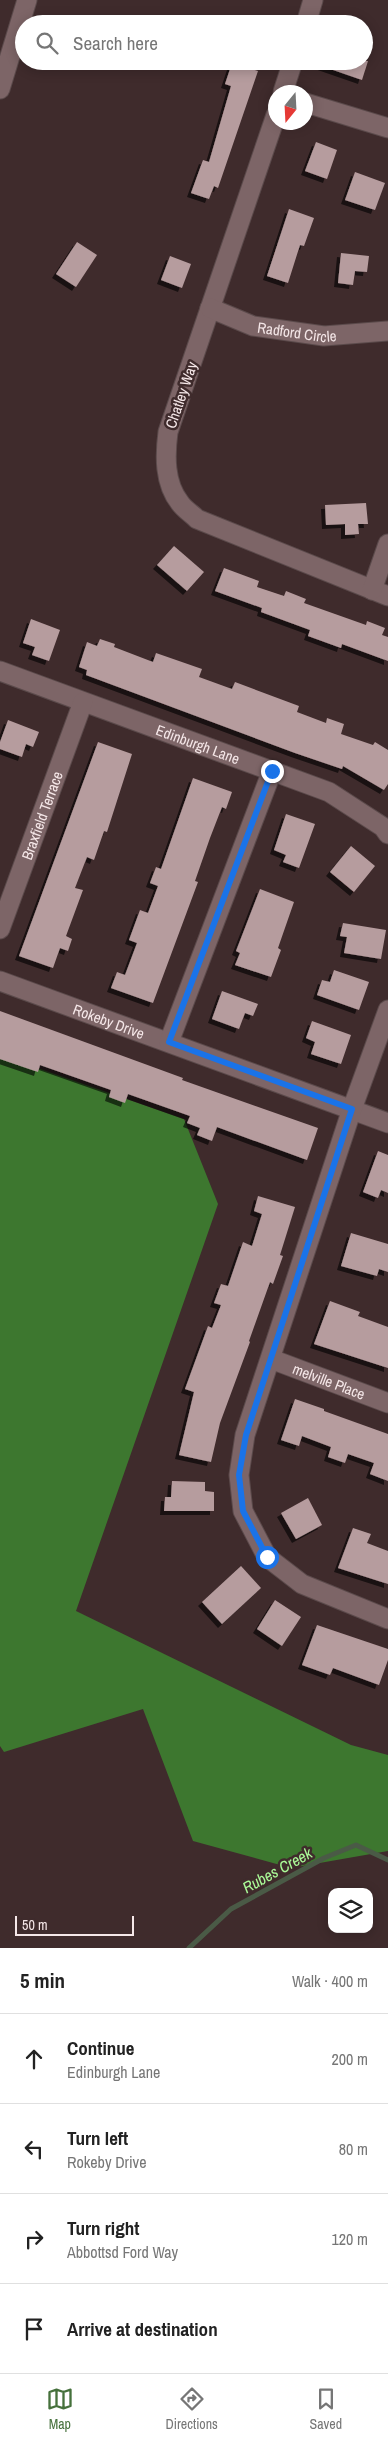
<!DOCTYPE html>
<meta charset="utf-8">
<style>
:root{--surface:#fff;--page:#f2f2f2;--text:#222;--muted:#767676;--line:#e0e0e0;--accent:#46713c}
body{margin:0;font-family:"Archivo Narrow",sans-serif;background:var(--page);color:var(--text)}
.controls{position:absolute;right:15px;bottom:15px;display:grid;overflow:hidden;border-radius:10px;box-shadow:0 2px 12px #0003}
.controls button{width:45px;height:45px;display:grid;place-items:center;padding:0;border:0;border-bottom:1px solid var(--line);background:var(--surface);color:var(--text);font:25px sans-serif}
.compass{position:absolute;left:268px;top:85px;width:45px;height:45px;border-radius:50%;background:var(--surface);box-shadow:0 2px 12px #0003;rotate:198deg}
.scale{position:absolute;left:15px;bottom:12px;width:119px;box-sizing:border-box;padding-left:5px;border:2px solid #f5e7e8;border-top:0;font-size:14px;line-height:18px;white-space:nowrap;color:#f5e7e8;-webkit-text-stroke:4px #3f2b2c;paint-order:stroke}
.stop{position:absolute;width:15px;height:15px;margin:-11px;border:4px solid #1a73e8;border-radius:50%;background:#fff}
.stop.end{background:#1a73e8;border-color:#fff;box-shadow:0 1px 5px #0008}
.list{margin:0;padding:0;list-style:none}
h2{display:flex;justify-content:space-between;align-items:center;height:65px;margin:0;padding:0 20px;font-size:21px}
h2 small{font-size:16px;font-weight:400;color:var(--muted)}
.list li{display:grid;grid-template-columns:32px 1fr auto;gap:15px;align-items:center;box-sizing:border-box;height:90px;padding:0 20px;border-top:1px solid var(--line)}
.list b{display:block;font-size:19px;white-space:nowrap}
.list p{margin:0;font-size:16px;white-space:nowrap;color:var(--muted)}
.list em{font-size:16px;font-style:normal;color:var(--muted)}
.icon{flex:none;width:28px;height:28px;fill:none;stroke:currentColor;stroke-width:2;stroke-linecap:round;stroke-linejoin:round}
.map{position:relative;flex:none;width:388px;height:1948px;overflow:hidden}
.search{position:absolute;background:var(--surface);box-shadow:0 2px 12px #0003;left:15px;right:15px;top:15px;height:55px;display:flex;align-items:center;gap:12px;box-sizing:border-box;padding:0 18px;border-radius:28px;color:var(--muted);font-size:19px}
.sheet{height:425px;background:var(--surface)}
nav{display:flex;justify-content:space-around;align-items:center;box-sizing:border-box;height:70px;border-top:1px solid var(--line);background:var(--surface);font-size:14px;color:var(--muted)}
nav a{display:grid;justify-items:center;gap:2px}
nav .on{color:var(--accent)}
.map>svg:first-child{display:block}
.forest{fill:#3d772f}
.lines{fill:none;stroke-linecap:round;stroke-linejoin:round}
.stream{stroke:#4a5a46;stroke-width:5}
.building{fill:#b69c9e;filter:url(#shadow)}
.street-casing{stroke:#5b4a4b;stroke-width:21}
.street{stroke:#7d6567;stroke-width:19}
.route{stroke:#1a73e8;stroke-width:6}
.labels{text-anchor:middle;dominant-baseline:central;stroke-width:5;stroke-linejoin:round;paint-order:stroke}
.street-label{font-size:15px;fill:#f5e7e8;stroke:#3f2b2c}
.water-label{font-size:16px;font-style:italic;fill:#abfb98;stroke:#3f2b2c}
</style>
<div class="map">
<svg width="388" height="1948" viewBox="0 0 388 1948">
<defs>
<filter id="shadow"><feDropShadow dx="-4" dy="4" stdDeviation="0" flood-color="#0009"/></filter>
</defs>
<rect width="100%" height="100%" fill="#3f2b2c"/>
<!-- forest -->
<polygon class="forest" points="0,1055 184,1119 218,1204 76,1611 351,1745 388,1755 388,1851 291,1868 193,1841 143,1709 4,1752 0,1746"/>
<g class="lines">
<!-- stream -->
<polyline class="stream" points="189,1948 231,1909 324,1858 356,1845 388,1860"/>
</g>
<!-- building -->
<g class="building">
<polygon points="314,61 368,61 362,80 313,63"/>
<polygon points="232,63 258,71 218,188 214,186 209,199 191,193 203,160 209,162 231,86 225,84"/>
<polygon points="316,142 337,150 327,179 305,171"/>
<polygon points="355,172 385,183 375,210 345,200"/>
<polygon points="289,209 314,218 304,246 300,245 288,283 267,276"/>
<polygon points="77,242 97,255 76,287 56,274"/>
<polygon points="341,253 369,256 367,272 355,271 353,285 338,283"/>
<polygon points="170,256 191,264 182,288 161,280"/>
<polygon points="366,503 368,524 358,524 359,534 345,535 345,524 326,525 325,505"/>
<polygon points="174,546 204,572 187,591 157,565"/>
<polygon points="224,568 259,581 257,587 284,596 286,591 306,599 304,603 366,625 367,621 385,628 382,635 388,637 388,661 342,644 341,648 308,636 310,630 261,612 262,608 215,591"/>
<polygon points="31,619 60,630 49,661 32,655 35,647 23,643"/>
<polygon points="100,639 115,644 114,647 153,662 156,653 202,669 199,677 232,689 235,682 299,706 297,712 326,723 327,718 344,724 341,734 373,745 375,742 388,750 388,784 384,790 343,766 342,769 295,753 86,675 87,670 79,667 87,642 97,646"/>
<polygon points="8,720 39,732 33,747 26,744 22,757 0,749 0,742"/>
<polygon points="98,742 132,754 107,832 104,831 94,860 87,857 75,888 83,890 66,936 72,939 68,951 60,948 53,968 19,956"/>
<polygon points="193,778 232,792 226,809 222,807 210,838 195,881 198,882 153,1003 111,988 117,972 125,975 137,943 129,940 140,910 148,913 158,886 150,883 156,867 161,869"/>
<polygon points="286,814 315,824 299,868 283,862 286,855 274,850"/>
<polygon points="351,846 375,866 354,892 330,872"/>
<polygon points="260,889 294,902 278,948 281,950 271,977 235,965 240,953 236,951"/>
<polygon points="343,923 386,930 381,959 344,953 347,937 340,936"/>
<polygon points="334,970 369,982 359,1010 317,995 322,980 330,982"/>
<polygon points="222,991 258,1004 253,1016 245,1013 239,1029 212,1019"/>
<polygon points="0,1011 183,1078 182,1080 318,1128 307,1160 217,1127 212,1141 197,1135 200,1128 187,1123 190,1116 128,1094 125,1103 109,1097 111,1090 40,1065 38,1072 0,1059"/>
<polygon points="312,1021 351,1035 341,1064 311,1054 315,1042 306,1038"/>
<polygon points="378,1151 388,1155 388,1193 381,1190 378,1198 363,1192"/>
<polygon points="258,1196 295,1207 280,1255 283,1256 273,1284 270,1282 249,1341 250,1342 220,1423 211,1462 179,1455 194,1392 185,1389 208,1326 212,1328 221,1305 214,1303 221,1284 228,1286 243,1242 252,1246 262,1214 254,1211"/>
<polygon points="351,1233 388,1244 388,1272 379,1269 377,1276 341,1266"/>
<polygon points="330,1301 360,1312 358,1316 388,1327 388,1368 314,1344"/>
<polygon points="295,1399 324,1409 324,1411 388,1434 388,1481 370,1474 374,1463 348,1454 345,1463 328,1457 331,1447 302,1436 299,1446 281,1440"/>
<polygon points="172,1481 205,1482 205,1491 214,1492 214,1511 164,1511 165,1497 171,1497"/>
<polygon points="308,1498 322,1525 296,1539 281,1513"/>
<polygon points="353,1528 371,1534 367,1543 388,1551 388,1584 338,1568"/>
<polygon points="241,1566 261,1588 222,1624 202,1602"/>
<polygon points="275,1600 301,1617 282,1646 257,1629"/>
<polygon points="317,1625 388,1649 388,1660 379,1685 333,1668 330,1675 302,1665"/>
</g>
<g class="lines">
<defs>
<g id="street">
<polyline points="306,24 313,0"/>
<polyline points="0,89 27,0"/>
<polyline points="283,92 293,61"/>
<polyline points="306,103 388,128"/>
<path d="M276,115l-108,317c-3,23 -4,51 12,71 4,6 12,11 17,16l191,77"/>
<path id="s1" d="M210,308l43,18 71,10 64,-5"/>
<polyline points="372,590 388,544"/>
<path id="s2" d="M0,671l329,121 54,35 5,7"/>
<path id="s3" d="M0,929l83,-227"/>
<path id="s4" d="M0,981l388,142"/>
<polyline points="388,1010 352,1109 245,1435 239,1475 243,1511 267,1557 302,1584 388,1619"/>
<polyline points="169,1042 272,771"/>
<path id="s5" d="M271,1359l117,44"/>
</g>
</defs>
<!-- street casing -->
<use href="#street" class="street-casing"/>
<!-- street -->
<use href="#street" class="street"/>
</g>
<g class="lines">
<!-- route -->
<polyline class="route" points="267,1557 243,1511 239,1475 246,1435 352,1109 169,1042 272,771"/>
</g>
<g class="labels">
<!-- street labels -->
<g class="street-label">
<text stroke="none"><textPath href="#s1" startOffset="91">Radford Circle</textPath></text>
<text transform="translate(181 395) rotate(-71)">Chatley Way</text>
<text stroke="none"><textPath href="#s2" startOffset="211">Edinburgh Lane</textPath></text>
<text stroke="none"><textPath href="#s3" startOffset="121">Braxfield Terrace</textPath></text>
<text stroke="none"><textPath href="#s4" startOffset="116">Rokeby Drive</textPath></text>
<text stroke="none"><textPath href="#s5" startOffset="62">melville Place</textPath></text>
</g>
<!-- water labels -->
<g class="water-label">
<text transform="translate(277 1870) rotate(-29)">Rubes Creek</text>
</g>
</g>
</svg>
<div class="controls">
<button><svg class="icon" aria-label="layers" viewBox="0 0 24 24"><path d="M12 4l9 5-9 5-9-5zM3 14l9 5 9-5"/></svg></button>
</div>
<svg class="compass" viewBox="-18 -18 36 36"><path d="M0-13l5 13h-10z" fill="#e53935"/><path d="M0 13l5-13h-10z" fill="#767676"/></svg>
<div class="scale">50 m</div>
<div class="stop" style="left:267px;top:1557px"></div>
<div class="stop end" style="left:272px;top:771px"></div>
<div class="search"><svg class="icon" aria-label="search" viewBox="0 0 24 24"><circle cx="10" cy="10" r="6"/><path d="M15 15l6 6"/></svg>Search here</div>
</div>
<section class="sheet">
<h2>5 min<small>Walk · 400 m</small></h2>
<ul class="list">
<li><svg class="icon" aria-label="ahead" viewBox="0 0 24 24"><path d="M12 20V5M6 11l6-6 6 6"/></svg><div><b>Continue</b><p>Edinburgh Lane</p></div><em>200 m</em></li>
<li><svg class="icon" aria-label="left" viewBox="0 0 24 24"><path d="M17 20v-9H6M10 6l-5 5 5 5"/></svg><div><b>Turn left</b><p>Rokeby Drive</p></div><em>80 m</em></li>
<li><svg class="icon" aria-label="right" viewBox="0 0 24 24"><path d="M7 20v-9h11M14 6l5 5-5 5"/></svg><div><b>Turn right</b><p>Abbottsd Ford Way</p></div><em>120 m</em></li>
<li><svg class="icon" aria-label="arrive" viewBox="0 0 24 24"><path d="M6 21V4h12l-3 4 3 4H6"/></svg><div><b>Arrive at destination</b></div></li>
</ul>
</section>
<nav>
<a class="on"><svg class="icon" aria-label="map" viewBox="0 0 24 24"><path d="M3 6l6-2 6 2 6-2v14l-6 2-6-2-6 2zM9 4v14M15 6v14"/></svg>Map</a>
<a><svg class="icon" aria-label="directions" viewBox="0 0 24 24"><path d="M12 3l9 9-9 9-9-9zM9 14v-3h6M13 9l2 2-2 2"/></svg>Directions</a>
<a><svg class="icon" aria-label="saved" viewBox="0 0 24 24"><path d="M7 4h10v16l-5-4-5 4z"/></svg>Saved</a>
</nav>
